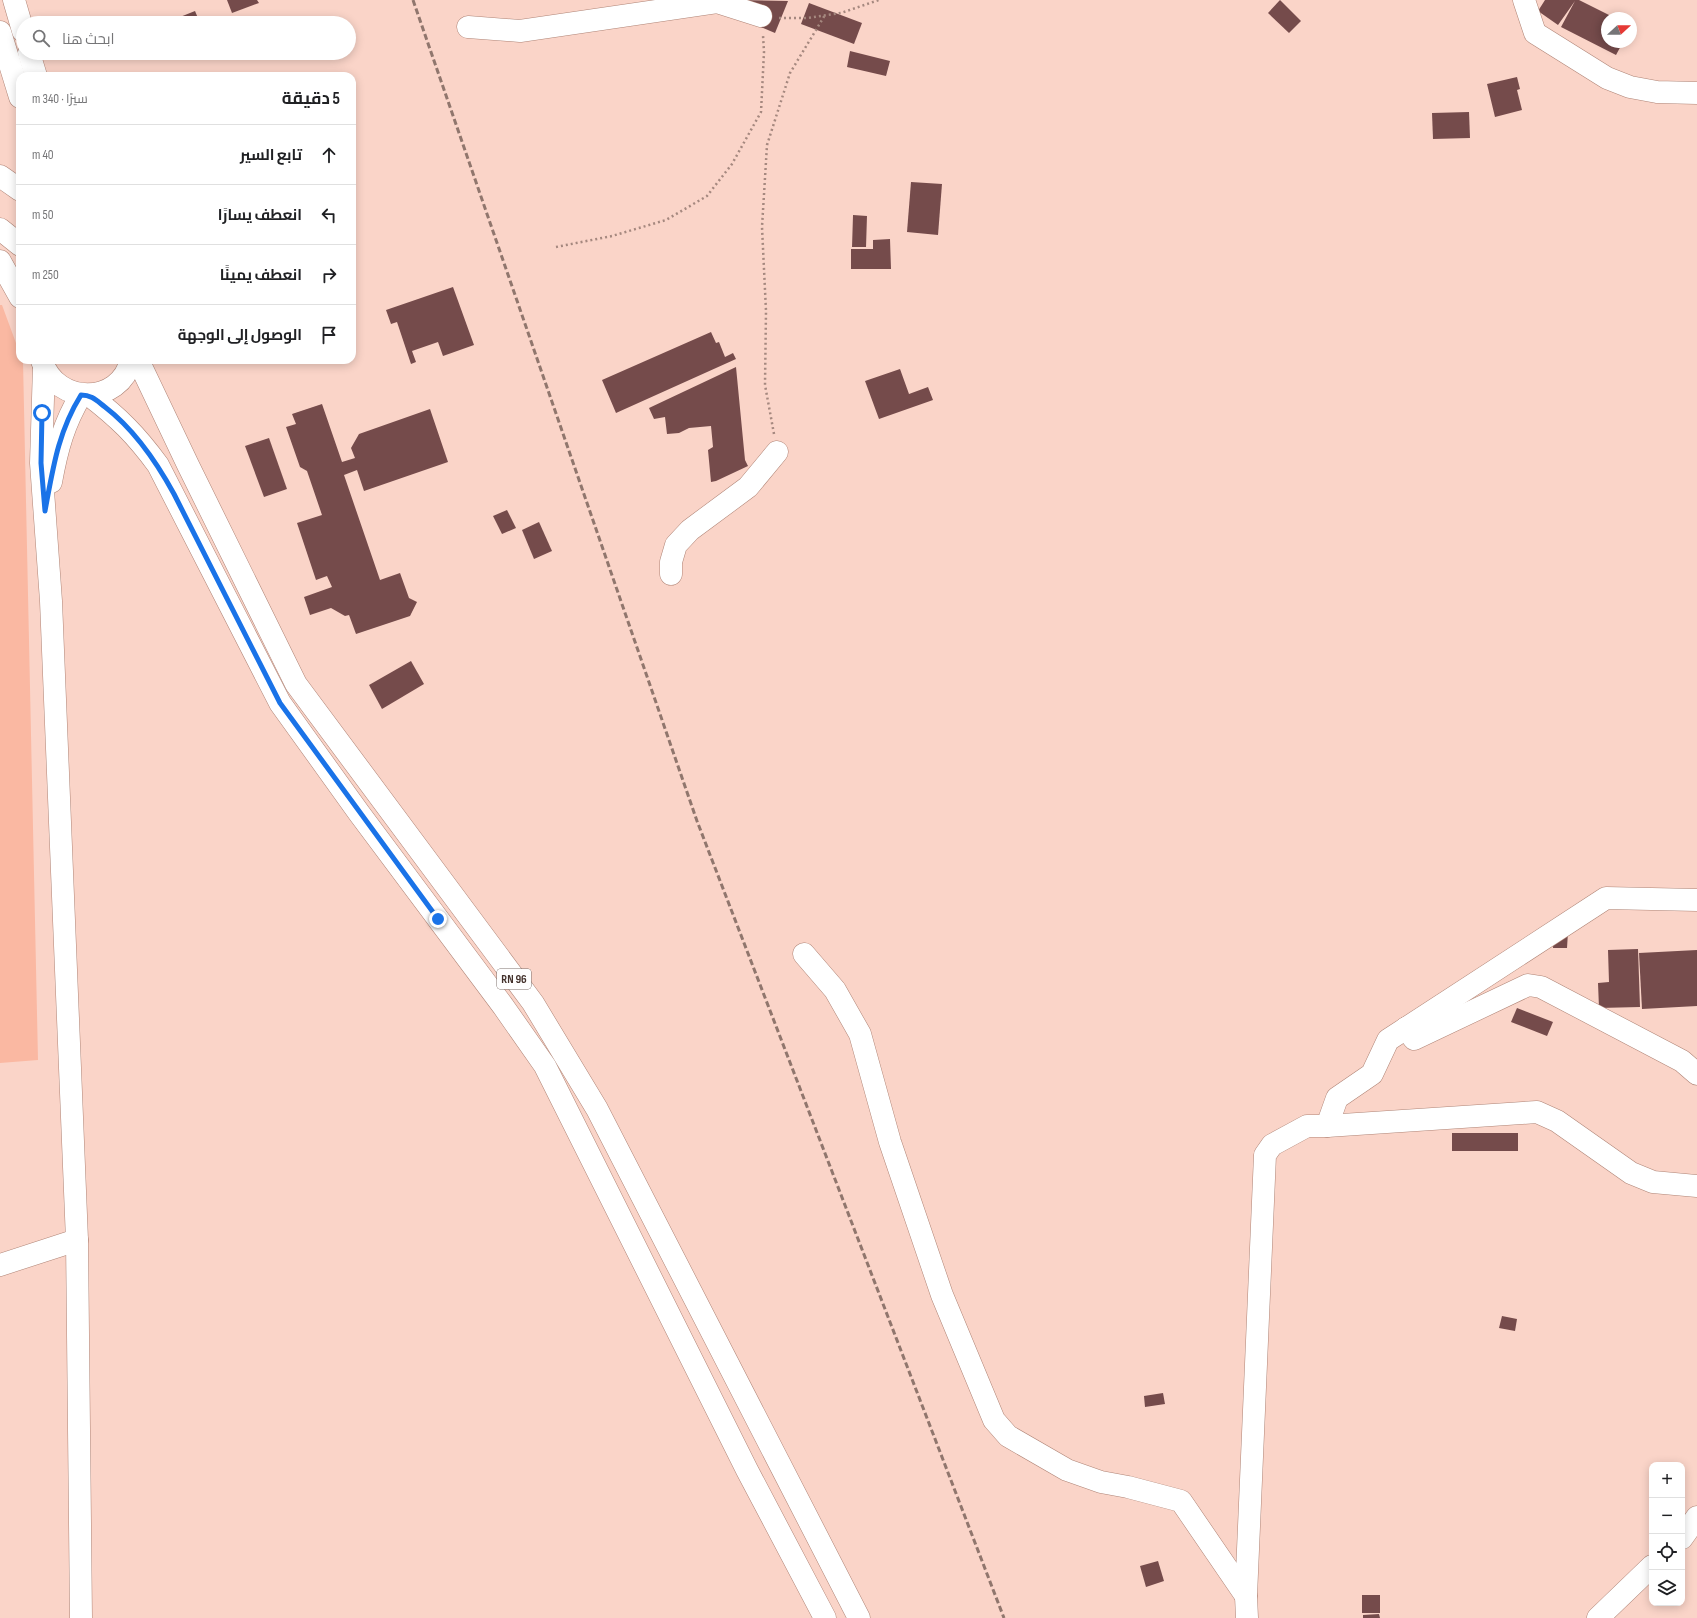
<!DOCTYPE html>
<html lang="ar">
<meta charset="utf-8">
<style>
:root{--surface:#fff;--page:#f6f6f6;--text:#202124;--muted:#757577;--line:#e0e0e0}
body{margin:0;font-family:"Sofia Sans Condensed",Cairo,sans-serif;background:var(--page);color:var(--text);direction:rtl}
.controls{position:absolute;right:12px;bottom:12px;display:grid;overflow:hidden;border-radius:8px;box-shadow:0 2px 10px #0003}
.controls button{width:36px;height:36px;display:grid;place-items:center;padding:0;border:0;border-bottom:1px solid var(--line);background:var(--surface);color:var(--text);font:20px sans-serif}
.compass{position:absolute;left:1601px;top:12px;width:36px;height:36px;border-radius:50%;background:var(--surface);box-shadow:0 2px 10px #0003;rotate:69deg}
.stop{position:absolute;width:12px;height:12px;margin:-9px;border:3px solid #1a73e8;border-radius:50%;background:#fff}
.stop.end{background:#1a73e8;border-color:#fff;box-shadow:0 1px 4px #0008}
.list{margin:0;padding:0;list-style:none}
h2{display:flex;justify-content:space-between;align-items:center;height:52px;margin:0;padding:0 16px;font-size:17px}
h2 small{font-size:13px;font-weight:400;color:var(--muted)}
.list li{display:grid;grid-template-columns:26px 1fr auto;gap:12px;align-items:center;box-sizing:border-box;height:60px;padding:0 16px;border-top:1px solid var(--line)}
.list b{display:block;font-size:15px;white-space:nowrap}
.list em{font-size:13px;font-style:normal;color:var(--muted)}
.icon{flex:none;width:22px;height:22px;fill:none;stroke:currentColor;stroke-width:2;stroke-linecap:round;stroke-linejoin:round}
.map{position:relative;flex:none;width:1697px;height:1618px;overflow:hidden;direction:ltr}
.search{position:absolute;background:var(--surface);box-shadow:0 2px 10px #0003;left:16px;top:16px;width:340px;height:44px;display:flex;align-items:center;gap:10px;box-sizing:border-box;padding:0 14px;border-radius:22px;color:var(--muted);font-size:15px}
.panel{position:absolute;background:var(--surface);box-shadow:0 2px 10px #0003;left:16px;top:72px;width:340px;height:292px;border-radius:12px;direction:rtl}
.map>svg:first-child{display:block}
.green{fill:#fab8a2}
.building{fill:#754b4b}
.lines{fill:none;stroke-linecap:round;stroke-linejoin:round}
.minor-casing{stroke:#af8476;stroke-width:23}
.major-casing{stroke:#af8476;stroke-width:23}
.path{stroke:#a5887f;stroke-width:2.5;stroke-dasharray:2 3;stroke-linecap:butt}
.minor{stroke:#fff;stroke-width:22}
.major{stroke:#fff;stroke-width:22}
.rail{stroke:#90766d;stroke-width:3;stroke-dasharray:6 3;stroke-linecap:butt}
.route{stroke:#1a73e8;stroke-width:5}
.labels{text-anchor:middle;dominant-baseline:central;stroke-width:4;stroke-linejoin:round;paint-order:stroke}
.shield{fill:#fefefe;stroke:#7b6e6a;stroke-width:1}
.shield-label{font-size:12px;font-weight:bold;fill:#43312b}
</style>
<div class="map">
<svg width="1697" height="1618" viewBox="0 0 1697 1618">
<rect width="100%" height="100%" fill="#fad4c8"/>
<!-- green -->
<polygon class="green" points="0,305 2,305 20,354 20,360 23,361 38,1060 0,1063"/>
<!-- building -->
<g class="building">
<polygon points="227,0 257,0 259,3 232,13"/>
<polygon points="739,0 788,1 775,33 746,21"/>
<polygon points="1280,0 1301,21 1289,33 1268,13"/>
<polygon points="1545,0 1579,0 1615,18 1607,18 1607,42 1623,42 1616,55 1561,27 1575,1 1558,25 1538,11"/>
<polygon points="809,3 862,23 854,44 801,24"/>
<polygon points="195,11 200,23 171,23 170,21"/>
<polygon points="850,51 890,61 886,76 847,67"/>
<polygon points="1517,77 1520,89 1517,90 1522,110 1495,117 1487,84"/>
<polygon points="1469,112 1470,138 1433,139 1432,113"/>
<polygon points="911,182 942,184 938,235 907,232"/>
<polygon points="853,215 867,216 866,247 852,247"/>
<polygon points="890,239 891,269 851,269 851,249 873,249 873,240"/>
<polygon points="453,287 474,345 443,356 438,342 412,351 416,362 411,364 397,322 391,324 386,310"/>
<polygon points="711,332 716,343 719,342 725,357 733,353 736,359 616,413 602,380"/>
<polygon points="736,367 745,460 748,466 716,481 711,482 708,450 713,447 711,426 689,428 679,433 667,434 665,417 654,419 649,408"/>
<polygon points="900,369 909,394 928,387 933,400 879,419 865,381"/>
<polygon points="322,404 342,462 355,458 351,448 359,434 430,409 448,462 364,491 357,470 344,475 380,580 400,573 409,598 417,602 410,616 356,634 349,615 345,616 331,608 310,615 304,597 332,587 327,576 316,580 297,523 322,515 307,471 300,467 286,427 296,424 292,414"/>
<polygon points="269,438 287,489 264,497 245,446"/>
<polygon points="507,510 516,528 502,534 493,516"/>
<polygon points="539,522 552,551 534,559 522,530"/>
<polygon points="411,661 424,684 382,709 369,685"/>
<polygon points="1554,931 1568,932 1567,948 1553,948"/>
<polygon points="1638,949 1640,1007 1599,1008 1598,983 1609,982 1608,950"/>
<polygon points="1697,950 1697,1006 1642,1009 1639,953"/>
<polygon points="1517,1008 1553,1022 1547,1036 1511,1022"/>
<rect x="1452" y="1133" width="66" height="18"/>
<polygon points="1502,1316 1517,1319 1515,1331 1499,1328"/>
<polygon points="1163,1393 1165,1404 1145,1407 1144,1396"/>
<polygon points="1158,1561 1164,1581 1146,1587 1140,1566"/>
<rect x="1362" y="1595" width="18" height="18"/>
<polygon points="1379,1614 1380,1618 1363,1618 1363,1615"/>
</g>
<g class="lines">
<defs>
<g id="minor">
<polyline points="14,0 23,31"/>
<polyline points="1524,0 1535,33 1607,78 1630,87 1657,92 1697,93"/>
<polyline points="468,27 520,31 717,2 761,16"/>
<polyline points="0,32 20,97"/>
<polyline points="29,53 36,76"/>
<polyline points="0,176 20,190"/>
<polyline points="671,574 671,562 676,545 690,530 748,487 777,452"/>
<polyline points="804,954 835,990 860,1034 890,1142 942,1295 994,1420 1008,1436 1067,1470 1101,1482 1128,1487 1181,1501 1246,1596"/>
<polyline points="1406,1028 1414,1039 1528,985 1541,987 1682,1061 1697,1074"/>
<polyline points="1327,1126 1337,1098 1372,1074 1388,1040 1606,898 1697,900"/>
<polyline points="1682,1538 1697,1517"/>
<polyline points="1247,1618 1246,1596 1265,1155 1272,1145 1307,1126 1327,1126 1537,1112 1557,1121 1631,1173 1653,1182 1697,1186"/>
<polyline points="1598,1618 1652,1566"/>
</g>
<g id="major">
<polyline points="0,229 20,245"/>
<polyline points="0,261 20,297"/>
<polyline points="138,360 188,465 296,684 533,1003 597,1109 859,1618"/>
<path d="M42,361c14,44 78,45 89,-1"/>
<polyline points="44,366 41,463 51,601 77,1240 81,1618"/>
<path d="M89,395c30,23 47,40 69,70l122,238 79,110 144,193 42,60 202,404 78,148"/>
<path d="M51,482c6,-33 13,-59 30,-87"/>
<polyline points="0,1265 77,1240"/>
</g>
</defs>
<!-- minor casing -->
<use href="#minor" class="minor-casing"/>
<!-- major casing -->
<use href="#major" class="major-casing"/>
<!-- path -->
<g class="path">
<polyline points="779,18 807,18 841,13 879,0"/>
<polyline points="556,247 612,236 666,220 707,196 732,164 761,112 764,52 763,35"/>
<polyline points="774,434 765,385 766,311 762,227 767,145 790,73 825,15"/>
</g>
<!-- minor -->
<use href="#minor" class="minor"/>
<!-- major -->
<use href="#major" class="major"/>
<!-- rail -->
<polyline class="rail" points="413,0 697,821 1004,1618"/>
</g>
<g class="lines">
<!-- route -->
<path class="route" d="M42,413l-1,50 4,48c8,-43 13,-79 36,-116 11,0 16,6 24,12 30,23 51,54 69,87l106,209 158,216"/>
</g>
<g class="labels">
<!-- shield labels -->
<rect class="shield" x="497" y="969" width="34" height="20" rx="3"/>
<g class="shield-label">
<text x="514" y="979">RN 96</text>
</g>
</g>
</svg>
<div class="controls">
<button>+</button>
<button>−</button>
<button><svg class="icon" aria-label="locate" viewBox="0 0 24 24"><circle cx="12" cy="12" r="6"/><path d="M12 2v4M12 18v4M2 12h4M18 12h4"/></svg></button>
<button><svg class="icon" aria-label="layers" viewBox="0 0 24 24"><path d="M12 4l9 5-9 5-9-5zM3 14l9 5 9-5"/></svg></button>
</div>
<svg class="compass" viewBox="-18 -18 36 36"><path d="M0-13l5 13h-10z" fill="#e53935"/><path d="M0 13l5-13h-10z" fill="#757577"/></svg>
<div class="stop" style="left:42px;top:413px"></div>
<div class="stop end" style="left:438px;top:919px"></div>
<div class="search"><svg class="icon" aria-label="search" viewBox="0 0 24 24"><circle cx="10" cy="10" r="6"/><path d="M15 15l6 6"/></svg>ابحث هنا</div>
<section class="panel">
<h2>5 دقيقة<small>سيرًا · 340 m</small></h2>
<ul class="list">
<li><svg class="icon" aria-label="ahead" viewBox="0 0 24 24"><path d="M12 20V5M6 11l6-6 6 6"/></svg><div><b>تابع السير</b></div><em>40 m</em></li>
<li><svg class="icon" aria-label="left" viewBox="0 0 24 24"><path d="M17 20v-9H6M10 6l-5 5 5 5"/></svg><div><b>انعطف يسارًا</b></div><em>50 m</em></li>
<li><svg class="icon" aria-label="right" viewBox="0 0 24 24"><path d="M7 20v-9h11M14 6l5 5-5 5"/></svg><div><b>انعطف يمينًا</b></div><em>250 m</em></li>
<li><svg class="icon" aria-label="arrive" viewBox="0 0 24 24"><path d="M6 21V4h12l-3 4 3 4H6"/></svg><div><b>الوصول إلى الوجهة</b></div></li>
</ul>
</section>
</div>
